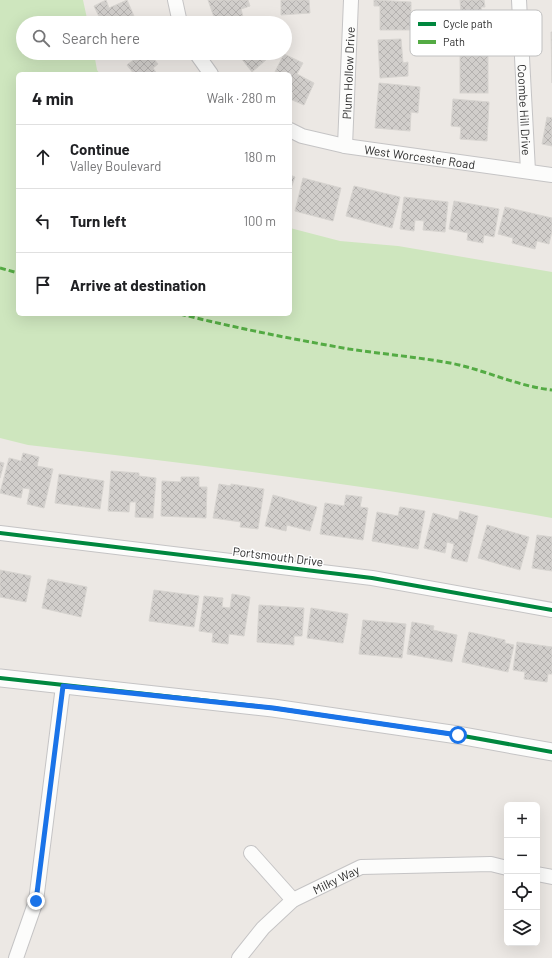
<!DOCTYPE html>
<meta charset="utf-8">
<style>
:root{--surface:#fff;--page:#f6f6f6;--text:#202124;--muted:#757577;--line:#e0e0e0}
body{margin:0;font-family:Barlow,sans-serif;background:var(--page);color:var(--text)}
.controls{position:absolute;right:12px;bottom:12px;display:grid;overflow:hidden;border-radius:6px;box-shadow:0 4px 16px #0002}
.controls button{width:36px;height:36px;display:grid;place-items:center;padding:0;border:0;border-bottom:1px solid var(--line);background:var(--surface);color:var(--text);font:20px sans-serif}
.stop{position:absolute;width:12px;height:12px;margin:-9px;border:3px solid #1a73e8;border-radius:50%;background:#fff}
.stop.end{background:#1a73e8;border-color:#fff;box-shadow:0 1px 4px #0008}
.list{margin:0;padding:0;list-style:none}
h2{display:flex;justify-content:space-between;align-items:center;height:52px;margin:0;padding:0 16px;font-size:17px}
h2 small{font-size:13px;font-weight:400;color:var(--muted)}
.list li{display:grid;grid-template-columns:26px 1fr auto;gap:12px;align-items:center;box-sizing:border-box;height:64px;padding:0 16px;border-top:1px solid var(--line)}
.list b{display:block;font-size:15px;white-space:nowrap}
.list p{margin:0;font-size:13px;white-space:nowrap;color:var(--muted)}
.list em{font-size:13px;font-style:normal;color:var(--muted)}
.icon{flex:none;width:22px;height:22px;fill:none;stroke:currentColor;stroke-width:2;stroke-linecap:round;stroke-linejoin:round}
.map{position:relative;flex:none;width:552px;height:958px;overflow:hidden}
.search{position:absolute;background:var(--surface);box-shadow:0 4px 16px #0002;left:16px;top:16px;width:276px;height:44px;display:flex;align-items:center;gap:10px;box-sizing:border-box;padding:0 14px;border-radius:22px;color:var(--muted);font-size:15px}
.panel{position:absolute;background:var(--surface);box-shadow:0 4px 16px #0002;left:16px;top:72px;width:276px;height:244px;border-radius:6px}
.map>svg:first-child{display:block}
.green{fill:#cee6be}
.building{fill:url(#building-cross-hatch);stroke:#d7d4d0}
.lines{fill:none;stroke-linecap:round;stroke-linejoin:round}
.minor-casing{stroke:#c5c4c5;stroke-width:16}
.tertiary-casing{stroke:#c5c4c5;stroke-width:19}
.minor{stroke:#fcfcfb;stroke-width:14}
.tertiary{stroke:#fcfcfb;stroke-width:17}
.quiet{stroke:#54ab44;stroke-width:3;stroke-dasharray:6 3;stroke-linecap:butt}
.cycleway-casing{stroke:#fff;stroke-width:6}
.cycleway{stroke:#00873e;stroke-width:4}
.route{stroke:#1a73e8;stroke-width:5}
.labels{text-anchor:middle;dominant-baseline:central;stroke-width:3;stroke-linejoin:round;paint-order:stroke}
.street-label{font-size:12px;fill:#2e2e2e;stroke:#fff}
.key{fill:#fff;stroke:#c0c0c0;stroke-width:1}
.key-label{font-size:11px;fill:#2e2e2e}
</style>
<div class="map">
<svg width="552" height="958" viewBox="0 0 552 958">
<defs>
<pattern id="building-cross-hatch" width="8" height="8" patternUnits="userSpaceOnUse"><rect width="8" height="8" fill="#d1cecb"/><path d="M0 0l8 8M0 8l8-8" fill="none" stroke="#b4b1af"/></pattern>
</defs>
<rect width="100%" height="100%" fill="#ece8e4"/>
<!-- green -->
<path class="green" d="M0,0h83l5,23h-65v30h71l3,17 3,4h-82v240h272v-86l50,13 58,5 154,26v246c-174,-32 -348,-53 -524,-73l-28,-7z"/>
<!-- building -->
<g class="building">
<polygon points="106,0 109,8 127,0 137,23 102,23 94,6"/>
<polygon points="208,0 248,0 250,6 241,9 243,17 224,23 216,23"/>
<polygon points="281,0 309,0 310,13 281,15"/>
<polygon points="374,0 411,2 411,30 380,30 380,6 374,6"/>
<polygon points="460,0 484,0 485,7 481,7 484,33 452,36 450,16 461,15"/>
<polygon points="551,32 552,32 552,83"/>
<polygon points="401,39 403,63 408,62 408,76 380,78 378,40"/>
<rect x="460" y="47" width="28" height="46"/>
<polygon points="112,53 124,53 114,58"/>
<polygon points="142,53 149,53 158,64 153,68 157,74 134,74 127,65"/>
<polygon points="237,53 274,53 252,72"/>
<polygon points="284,54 303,63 297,74 314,83 304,105 290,99 293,93 290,92 290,74 274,74"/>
<polygon points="379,83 420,87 418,113 411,112 410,131 375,128"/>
<polygon points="453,99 489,102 487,141 460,139 461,127 451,126"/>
<polygon points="547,117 552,118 552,146 542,144"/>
<polygon points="290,175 295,177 290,191"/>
<polygon points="303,178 341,188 333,221 295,211"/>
<polygon points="354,186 400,197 392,228 346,216"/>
<polygon points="404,197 448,202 445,232 423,230 424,221 415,220 414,231 400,229"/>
<polygon points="454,201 499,209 494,237 484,235 483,243 467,240 468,233 449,229"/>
<polygon points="505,207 552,218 552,231 549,244 537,241 535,249 512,243 513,238 498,234"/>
<polygon points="23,453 39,457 37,466 53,469 44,508 27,504 30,489 23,488 21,498 0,493 9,458 21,461"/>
<polygon points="0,462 4,463 0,478"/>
<polygon points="111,471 139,473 139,476 156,478 153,518 135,517 136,502 130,502 129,512 108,511"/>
<polygon points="59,474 104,481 100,509 55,503"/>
<polygon points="181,477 199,477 199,487 207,487 206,518 161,516 162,481 181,482"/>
<polygon points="219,484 231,486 231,484 264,489 258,529 240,527 241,522 213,518"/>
<polygon points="273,495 317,507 310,531 287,525 286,531 265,526"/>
<polygon points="346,495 362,497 360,507 368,508 363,540 320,534 325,503 344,506"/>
<polygon points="400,507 425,511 418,549 372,541 377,512 398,516"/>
<polygon points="460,511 478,516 467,562 451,558 454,544 447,542 445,553 424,548 433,513 458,520"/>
<polygon points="487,525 529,537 520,570 478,558"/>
<polygon points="537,535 552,537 552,571 532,568"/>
<polygon points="0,570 31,576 26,602 0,597"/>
<polygon points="48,579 87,587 81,617 42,608"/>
<polygon points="154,590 199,596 194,627 149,621"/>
<polygon points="232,594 250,597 244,636 229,634 228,644 212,642 213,633 199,631 204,596 223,598 222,607 230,608"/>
<polygon points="259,605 304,608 302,636 294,636 294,645 257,642"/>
<polygon points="311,608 348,614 343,643 307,638"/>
<polygon points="363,620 406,624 402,658 359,654"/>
<polygon points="412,622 434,626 433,630 457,635 452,662 407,654"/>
<polygon points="469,632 505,640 505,643 514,645 508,672 462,662"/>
<polygon points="517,642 552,647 552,674 548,674 547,682 524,679 525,672 513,670"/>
</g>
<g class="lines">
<defs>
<g id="minor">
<polyline points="175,0 180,23"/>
<path id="s1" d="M519,0l9,171"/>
<polyline points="196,53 211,74"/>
<path id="s2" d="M290,130l12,6 43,10 207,29"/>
<path id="s3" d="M345,146l6,-146"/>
<polyline points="0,533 372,578 552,610"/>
<polyline points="251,853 293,900"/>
<polyline points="537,874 552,877"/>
<polyline points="16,958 36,901 63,686"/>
<path id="s4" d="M239,958l24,-30 30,-28 68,-33 130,-3 16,4"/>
</g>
<polyline id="tertiary" points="0,678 273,708 458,735 552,752"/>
</defs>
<!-- minor casing -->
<use href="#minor" class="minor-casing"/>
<!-- tertiary casing -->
<use href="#tertiary" class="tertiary-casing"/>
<!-- minor -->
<use href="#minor" class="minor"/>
<!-- tertiary -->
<use href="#tertiary" class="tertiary"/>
<!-- quiet -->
<g class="quiet">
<polyline points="0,268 18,273"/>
<path d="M180,314c56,14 112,25 169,35 33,5 68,8 101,14 36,7 66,23 102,27"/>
</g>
<defs>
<g id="cycleway">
<polyline points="0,533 372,578 552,610"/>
<polyline points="0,678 273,708 458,735 552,752"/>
</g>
</defs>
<!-- cycleway casing -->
<use href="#cycleway" class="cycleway-casing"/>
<!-- cycleway -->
<use href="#cycleway" class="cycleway"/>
</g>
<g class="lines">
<!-- route -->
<polyline class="route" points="36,901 63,686 273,708 458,735"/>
</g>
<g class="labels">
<!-- street labels -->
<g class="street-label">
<text stroke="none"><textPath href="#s3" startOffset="73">Plum Hollow Drive</textPath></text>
<text stroke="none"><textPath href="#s1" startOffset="110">Coombe Hill Drive</textPath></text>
<text stroke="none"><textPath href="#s2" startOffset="133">West Worcester Road</textPath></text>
<text transform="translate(278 556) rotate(7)">Portsmouth Drive</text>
<text stroke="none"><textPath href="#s4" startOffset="127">Milky Way</textPath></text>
</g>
</g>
<!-- legend -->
<rect x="410" y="10" width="132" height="46" rx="6" class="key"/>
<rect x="418" y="22" width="18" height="4" fill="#00873e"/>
<rect x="418" y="40" width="18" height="4" fill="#54ab44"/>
<g class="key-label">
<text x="443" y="28">Cycle path</text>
<text x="443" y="46">Path</text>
</g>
</svg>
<div class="controls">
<button>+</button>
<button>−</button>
<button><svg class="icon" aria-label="locate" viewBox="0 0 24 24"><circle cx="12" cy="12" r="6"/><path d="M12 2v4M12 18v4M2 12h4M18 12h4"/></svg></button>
<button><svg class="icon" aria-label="layers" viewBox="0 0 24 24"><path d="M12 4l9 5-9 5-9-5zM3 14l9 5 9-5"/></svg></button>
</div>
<div class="stop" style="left:458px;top:735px"></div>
<div class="stop end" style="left:36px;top:901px"></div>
<div class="search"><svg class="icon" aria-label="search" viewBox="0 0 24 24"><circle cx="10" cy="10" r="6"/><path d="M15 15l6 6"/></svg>Search here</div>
<section class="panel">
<h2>4 min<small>Walk · 280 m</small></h2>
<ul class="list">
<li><svg class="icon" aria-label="ahead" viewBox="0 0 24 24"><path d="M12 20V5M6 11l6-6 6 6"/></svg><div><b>Continue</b><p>Valley Boulevard</p></div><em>180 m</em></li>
<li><svg class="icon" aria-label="left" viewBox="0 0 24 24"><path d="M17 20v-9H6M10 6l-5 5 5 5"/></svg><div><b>Turn left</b></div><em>100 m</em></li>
<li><svg class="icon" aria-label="arrive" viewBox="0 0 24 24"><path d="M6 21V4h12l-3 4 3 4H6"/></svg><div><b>Arrive at destination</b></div></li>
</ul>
</section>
</div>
